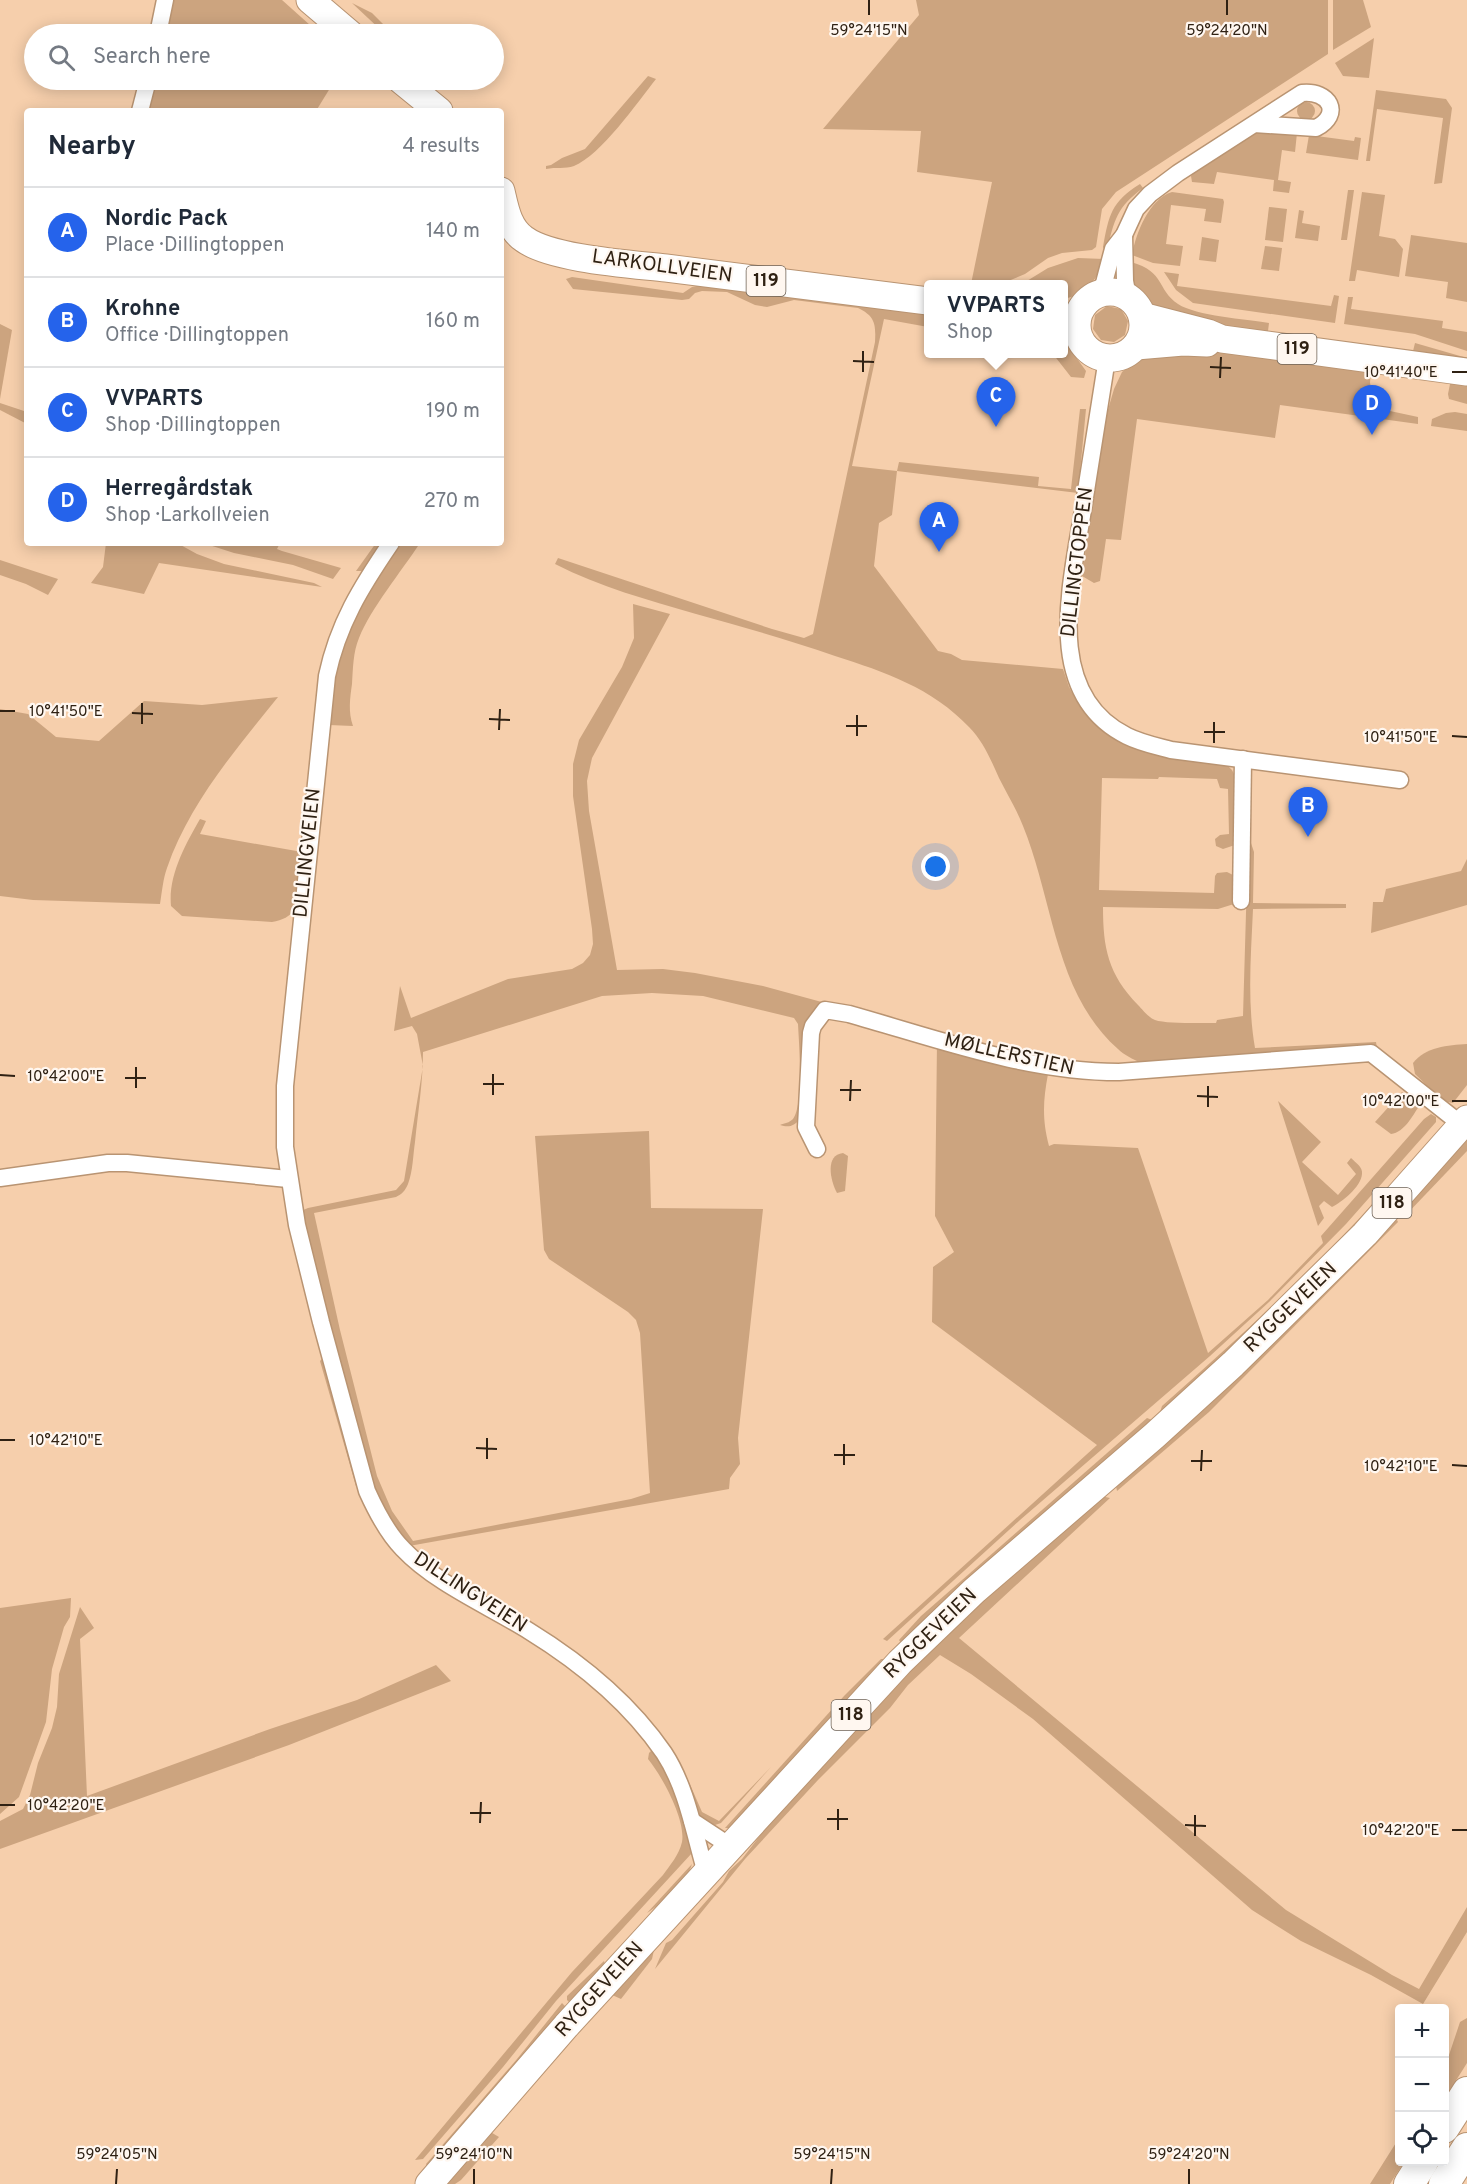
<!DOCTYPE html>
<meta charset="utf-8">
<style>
:root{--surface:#fff;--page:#f6f6f7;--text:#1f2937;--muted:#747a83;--line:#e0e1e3;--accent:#2563eb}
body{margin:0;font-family:Overpass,sans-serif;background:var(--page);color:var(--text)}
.controls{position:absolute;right:18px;bottom:18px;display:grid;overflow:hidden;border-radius:6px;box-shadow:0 3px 15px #0003}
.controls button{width:54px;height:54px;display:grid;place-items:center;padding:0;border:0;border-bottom:2px solid var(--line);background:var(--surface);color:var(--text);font:30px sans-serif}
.you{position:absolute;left:936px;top:867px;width:21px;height:21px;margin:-15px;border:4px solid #fff;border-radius:50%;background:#1a73e8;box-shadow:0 0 0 9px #1a73e833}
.badge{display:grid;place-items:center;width:39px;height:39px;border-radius:50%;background:var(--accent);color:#fff;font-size:20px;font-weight:700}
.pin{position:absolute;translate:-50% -50px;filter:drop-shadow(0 2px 3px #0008)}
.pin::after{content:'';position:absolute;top:32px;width:21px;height:18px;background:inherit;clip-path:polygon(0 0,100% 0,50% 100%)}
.popup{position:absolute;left:924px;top:280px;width:144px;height:78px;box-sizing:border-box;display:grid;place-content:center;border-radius:6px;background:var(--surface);filter:drop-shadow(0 2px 4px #0005);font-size:20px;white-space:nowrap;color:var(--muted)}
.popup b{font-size:22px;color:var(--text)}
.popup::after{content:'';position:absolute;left:50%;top:100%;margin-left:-12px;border:12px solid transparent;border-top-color:var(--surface)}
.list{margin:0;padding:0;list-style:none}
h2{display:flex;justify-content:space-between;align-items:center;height:78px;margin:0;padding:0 24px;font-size:26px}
h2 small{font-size:20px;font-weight:400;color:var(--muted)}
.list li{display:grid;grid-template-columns:39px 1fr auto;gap:18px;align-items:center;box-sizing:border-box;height:90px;padding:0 24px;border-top:2px solid var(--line)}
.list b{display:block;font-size:22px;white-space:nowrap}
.list p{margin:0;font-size:20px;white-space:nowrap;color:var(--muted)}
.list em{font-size:20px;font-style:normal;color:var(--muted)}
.icon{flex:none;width:33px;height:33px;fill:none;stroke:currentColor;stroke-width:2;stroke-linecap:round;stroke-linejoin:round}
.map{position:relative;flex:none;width:1467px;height:2184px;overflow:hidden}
.search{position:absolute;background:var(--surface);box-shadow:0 3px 15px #0003;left:24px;top:24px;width:480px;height:66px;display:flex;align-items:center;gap:15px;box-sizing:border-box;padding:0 21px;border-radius:33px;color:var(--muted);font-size:22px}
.panel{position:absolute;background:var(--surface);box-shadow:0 3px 15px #0003;left:24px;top:108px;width:480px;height:438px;border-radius:6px}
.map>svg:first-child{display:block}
.green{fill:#cca47f}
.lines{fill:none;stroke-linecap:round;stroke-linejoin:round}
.minor-casing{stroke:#b99472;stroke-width:19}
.primary-casing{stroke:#b99472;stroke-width:29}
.motorway-casing{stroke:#b99472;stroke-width:32}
.minor{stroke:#fff;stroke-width:16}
.primary{stroke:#fff;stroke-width:27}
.motorway{stroke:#fff;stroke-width:30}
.ticks{fill:none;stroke:#2f2113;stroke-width:2}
.labels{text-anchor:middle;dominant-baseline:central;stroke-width:4.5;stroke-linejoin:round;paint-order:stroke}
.shield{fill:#fff7f0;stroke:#6d6155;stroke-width:1.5}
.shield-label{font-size:18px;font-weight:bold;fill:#2f2113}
.street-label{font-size:20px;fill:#2f2113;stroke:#fff7f0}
.ticks-label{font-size:15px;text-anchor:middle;fill:#2f2113;stroke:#fff7f0;stroke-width:4.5;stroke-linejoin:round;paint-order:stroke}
</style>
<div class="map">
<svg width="1467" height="2184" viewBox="0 0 1467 2184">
<rect width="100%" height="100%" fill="#f6cfac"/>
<!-- green -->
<g class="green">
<polygon points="171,0 282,0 320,34 165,34"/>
<polygon points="916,0 1328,0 1328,54 1116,192 1102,209 1096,247 1092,250 1062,253 1048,258 1025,274 1001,284 971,284 992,182 917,172 921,131 823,129 919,15"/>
<polygon points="1333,0 1363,0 1371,27 1333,50"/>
<polygon points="352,3 372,13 393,34 385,34"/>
<polygon points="1374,38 1369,78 1343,76 1335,63"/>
<path d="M648,76l8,3c-19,24 -55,76 -82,87 -9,3 -18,1 -28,3v-3l5,-1 11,-7 23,-9z"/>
<polygon points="157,80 335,80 316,111 149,111"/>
<polygon points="1376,90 1446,99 1452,108 1442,183 1434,184 1443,118 1377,109 1370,161 1366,161"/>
<circle cx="1306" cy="111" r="9"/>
<polygon points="1258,131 1297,133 1295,152 1282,150 1278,180 1291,182 1289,193 1273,191 1274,180 1217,172 1214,184 1192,182 1191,176 1193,173"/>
<polygon points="1309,135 1354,141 1355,137 1361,138 1358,160 1306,153"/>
<path d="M1140,184l3,4c-26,19 -29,32 -36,63h-2l-2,-4c6,-32 8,-45 37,-63z"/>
<polygon points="1348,190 1354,190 1347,240 1341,240"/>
<path d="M1172,192l51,7 1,3 -3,21 -17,-2 2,-12 -35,-4 -5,39 17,2 -3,20 -27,-3 -21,-8c4,-22 17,-56 40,-63z"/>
<polygon points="1362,192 1385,195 1379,236 1395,239 1403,249 1399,277 1357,270 1355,281 1349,281"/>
<polygon points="1269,207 1287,209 1283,242 1265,240"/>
<polygon points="1299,210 1304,211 1302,223 1320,226 1318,241 1295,238"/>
<polygon points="1411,235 1467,243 1467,302 1446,298 1448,282 1405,276"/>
<polygon points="1202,237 1219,240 1216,262 1199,260"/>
<polygon points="1265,246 1282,248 1279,271 1261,269"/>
<path d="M1078,258l26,1c-5,20 -20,36 -40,40v-15h-42l26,-16z"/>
<path d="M1131,262c35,10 25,27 47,42 18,12 68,15 91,19l-1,8h-31l-89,-27 -16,-23z"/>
<polygon points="1164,272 1179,274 1177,286 1331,306 1334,295 1339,296 1335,323 1193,303 1176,290"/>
<path d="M572,277l111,16 9,-6 10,-2 226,26v16l-44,-8 -32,147 45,5 2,-9 140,15 -1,9 33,3 9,-80h6l-8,84 -181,-22 -5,44 -13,8 -5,43 64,85 13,3 11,6 101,9 6,18 10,18 24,25 123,34 6,6 4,8 -1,67 -12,4 -7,-3 -1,-7 5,-4 9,-1 -1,-45 -8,-1 -3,-9 -58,-2 -1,2 -56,-1 -3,112 115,3 1,-17 2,-3 10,-1 8,4 -1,28 -16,5 -115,-2c0,41 5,67 35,98 4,4 11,13 17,15 11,4 47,3 61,3l1,-3 26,-4 5,-172 3,-1 3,9 -1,51 93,1v4l-93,1c-2,46 -6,93 2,139l121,-6 1,6 -236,15c-8,-4 -17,-8 -23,-14 -63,-55 -65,-150 -95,-223 -6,-16 -16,-32 -24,-48 -8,-18 -16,-37 -30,-51 -37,-39 -84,-55 -134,-71 -46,-16 -92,-29 -139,-42 -48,-14 -96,-27 -141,-50l3,-6 214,71 32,9 9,-4 62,-292c1,-18 0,-26 -17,-34l-64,-8 -27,7 -12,-2 -28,-13 -25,-1 -7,2 -6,6 -7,1 -109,-11 -7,-10z"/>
<polygon points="1348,297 1353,297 1351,309 1443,321 1442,328 1467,332 1467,351 1415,334 1344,324"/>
<polygon points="1107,306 1121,309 1128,321 1125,335 1114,342 1101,340 1093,329 1095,315"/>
<polygon points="0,324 12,330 0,399"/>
<polygon points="1064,340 1070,344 1070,349 1086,371 1084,378 1071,377 1053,354 1064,354"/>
<polygon points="1415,343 1467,358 1467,363 1413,351"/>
<polygon points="1227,351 1371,369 1370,383 1376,408 1418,417 1418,424 1280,405 1275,438 1137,419 1121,540 1106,539 1100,581 1094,583 1082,576 1105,420 1114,389 1122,372 1145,353"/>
<polygon points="1451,379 1467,381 1467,404 1449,399 1448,394"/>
<polygon points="0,403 27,412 27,424 0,410"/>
<polygon points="1455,412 1467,414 1467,431 1431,426 1432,419 1446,413"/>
<polygon points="106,543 177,543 197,554 224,564 314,583 322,587 159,563 144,594 91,583 103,567"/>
<polygon points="203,543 280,543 277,549 282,551 341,568 333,579 293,565 234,553"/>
<polygon points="376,543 383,543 366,571 356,571"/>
<path d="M401,543h19c-19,29 -49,65 -61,95 -6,14 -6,31 -7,46 -2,14 -4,28 1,42l-24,-1 10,-72 19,-44z"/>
<polygon points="0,560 58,579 48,595 26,584 0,575"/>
<path d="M633,604l37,10 -78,144 -5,23 2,30 28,159 46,-1 32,4 68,13 66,18 -12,6 -17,109c-6,7 -11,9 -20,6 5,-2 9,-2 13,-6 11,-15 6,-75 5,-95l-4,-6 -91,-22 -51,-3 -50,3 -179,56c0,30 -5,60 -8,90 -2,13 -2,29 -7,42 -3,7 -6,10 -12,13l-82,16 26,117 37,146 15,35 21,30 218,-42 19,-6 -10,-160 -4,-13 -8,-8 -79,-53 -5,-9 -9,-114 114,-5 2,77 112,1 -25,229 2,26 -10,14 -1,11 -320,57 -18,-21 -22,-47 -68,-267 7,-3 88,-18 8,-9 19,-115 -6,-32 -5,-8 -18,5 6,-45 11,32 97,-39 64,-10 11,-6 7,-8 3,-11 -1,-15 -19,-133v-32l6,-24 43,-73 12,-29z"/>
<path d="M278,697c-42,52 -89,107 -111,171 -4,11 -5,24 -7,36l-127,-4 -33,-4v-187l28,5 28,23 43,4 45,-40 58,4z"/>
<path d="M200,819l6,2 -6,13 102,18 -5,56c-8,9 -14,12 -25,14l-90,-6 -11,-10c-3,-30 14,-61 29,-87z"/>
<polygon points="1467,859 1467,905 1371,933 1373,902 1383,902 1386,889 1461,871"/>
<path d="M937,1042l111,32c-5,27 -6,45 1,72l5,-2 84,4 70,205 60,-53 55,-57 -2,-7 103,-117 7,-5 5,3v5l-90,102 -77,78 -59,54 -190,164 -133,121 -4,-2 214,-194 -165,-123 1,-55 21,-15 -19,-36z"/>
<path d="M1467,1044v41l-14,18 -10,-2 -28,-27 -2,-11c12,-16 35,-18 54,-19z"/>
<path d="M1402,1092l18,13c-8,11 -15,27 -29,29l-16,-12z"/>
<path d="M1278,1101l43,41 -19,20 36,33 18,-21 -9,-11 4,-5c5,5 12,9 11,16 -1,13 -20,28 -30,33l-8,-6 -5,5 5,12 -6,8z"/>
<polygon points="1467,1132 1467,1151 1403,1218 1405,1206"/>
<path d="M843,1153l5,3 -3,35 -8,2c-7,-13 -12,-38 6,-40z"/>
<path d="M1379,1200l-10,15 -206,198 -3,-1 2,-6c74,-66 147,-131 213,-205z"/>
<polygon points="1397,1220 1398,1222 1209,1412 1117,1491 1116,1486 1393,1221"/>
<polygon points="322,1359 326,1362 358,1480 356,1486 320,1361"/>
<polygon points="1147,1418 1152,1420 901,1643 899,1640 921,1616"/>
<polygon points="1101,1496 1110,1498 959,1638 1286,1910 1392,1975 1419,1989 1467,1907 1467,1932 1423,2004 1371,1975 1301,1941 1252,1910 1033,1719 971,1674 940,1655 908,1685 890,1708 818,1780 745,1859 655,1969 666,1943 672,1940 723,1882 729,1871 742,1859 793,1793 927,1649"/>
<polygon points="71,1598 70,1617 64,1627 52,1669 46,1722 19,1797 0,1814 0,1608"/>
<polygon points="80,1607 94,1628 80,1639 87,1796 270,1729 357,1700 436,1665 451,1681 289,1745 0,1849 0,1821 23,1809 30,1795 38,1763 52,1728 57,1707 59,1674"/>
<polygon points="881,1659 884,1659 884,1664 732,1828 725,1828 844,1696"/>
<path d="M653,1749l18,29 11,33 10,42 -136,148 -53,66 -80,92 -8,1 157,-188 91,-97c7,-10 16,-20 19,-33 4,-22 -20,-66 -34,-83l1,-6z"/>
<polygon points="771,1767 721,1823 715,1825 700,1817 685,1785 688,1780 702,1812 719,1821"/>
<path d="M692,1864c-6,20 -27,37 -45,49z"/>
<polygon points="654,1950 652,1959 621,1999 610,1994"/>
<polygon points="604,1961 605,1964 571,2004 567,2000 567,1996"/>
<polygon points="562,2003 568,2009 427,2166 426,2164 517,2059"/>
<polygon points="1467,2018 1467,2063 1445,2098 1445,2067 1460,2022"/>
<polygon points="487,2130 499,2137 461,2180 455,2184 442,2184"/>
<polygon points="1399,2138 1400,2162 1404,2162 1390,2184 1370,2184"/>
</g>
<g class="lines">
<defs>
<g id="minor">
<polyline points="158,34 165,0"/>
<polyline points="140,111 148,80"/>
<polyline points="1124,235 1125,281 1128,297"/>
<path d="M1098,294l6,-11 9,-34 11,-14 12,-26 14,-15 28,-21 124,-80c27,-3 41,21 14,35l-62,-4"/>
<path d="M1107,358c-8,53 -17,106 -25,158 -12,73 -38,179 45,220 14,7 29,10 44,14l229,30"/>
<path d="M391,543c-30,44 -53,81 -64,133l-42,410v61l12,78 24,97 46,169c9,20 20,42 36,58 32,34 86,57 126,82 52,32 100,71 135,122 23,35 30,80 42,120"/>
<polyline points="1241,901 1243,759"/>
<path d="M817,1149l-11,-22 5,-94 2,-7 12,-16 24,4c89,25 177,58 270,58l252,-19 91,72"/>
<polyline points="0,1178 108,1163 127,1163 288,1179"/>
<polyline points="692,1821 730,1846"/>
</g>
<g id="primary">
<polyline points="310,0 350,34"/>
<polyline points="401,80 439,111"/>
<path d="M501,191c4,17 7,37 23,48 27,20 106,25 142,29 87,11 175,22 262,33"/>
<circle cx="1110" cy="325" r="33"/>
<polyline points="1142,316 1208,333 1222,339 1467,372"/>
<polyline points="1136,346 1183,342 1207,343"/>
<polyline points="429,2184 566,2026 900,1662 974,1591 1154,1436 1233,1364 1365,1234 1467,1119"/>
</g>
<g id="motorway">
<polyline points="1444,2128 1467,2092"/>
<polyline points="1409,2184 1423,2162"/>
<polyline points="1444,2184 1467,2148"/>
</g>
</defs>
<!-- minor casing -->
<use href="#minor" class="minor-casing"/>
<!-- primary casing -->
<use href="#primary" class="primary-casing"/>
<!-- motorway casing -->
<use href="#motorway" class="motorway-casing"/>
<!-- minor -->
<use href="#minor" class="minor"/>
<!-- primary -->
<use href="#primary" class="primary"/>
<!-- motorway -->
<use href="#motorway" class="motorway"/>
</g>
<!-- ticks -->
<path class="ticks" d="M869,15v-15M1227,15v-15M853,361l21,1M1210,367l21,1M863,372v-21M1452,372h15M1220,378l1,-21M0,711h15M132,713l21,1M489,719l21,1M142,724v-21M846,726h21M499,730l1,-21M1204,732h21M857,736v-21M1452,736l15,1M1214,743v-21M0,1075l15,1M125,1078h21M483,1084h21M136,1088v-21M840,1090h21M493,1095v-21M1197,1096l21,1M850,1101l1,-21M1452,1101h15M1208,1107v-21M0,1440h15M476,1448l21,1M834,1455h21M487,1459v-21M1191,1461h21M844,1465v-21M1452,1465l15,1M1201,1471l1,-21M0,1805h15M470,1813h21M827,1819h21M480,1823l1,-21M1185,1825l21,1M838,1830v-21M1452,1830h15M1195,1836v-21M116,2184l1,-15M474,2184v-15M831,2184l1,-15M1189,2184v-15"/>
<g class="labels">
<!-- shield labels -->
<g class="shield">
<rect x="746.5" y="266" width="39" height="30" rx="4.5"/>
<rect x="1277.5" y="334" width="39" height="30" rx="4.5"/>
<rect x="1372.5" y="1188" width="39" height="30" rx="4.5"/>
<rect x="831.5" y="1700" width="39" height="30" rx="4.5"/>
</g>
<g class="shield-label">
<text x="766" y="281">119</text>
<text x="1297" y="349">119</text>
<text x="1392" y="1203">118</text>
<text x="851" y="1715">118</text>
</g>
<!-- street labels -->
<g class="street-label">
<text transform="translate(662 267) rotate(8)">LARKOLLVEIEN</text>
<text transform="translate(1078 562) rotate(-83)">DILLINGTOPPEN</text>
<text transform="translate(308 853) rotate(-84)">DILLINGVEIEN</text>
<text transform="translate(1009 1055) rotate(13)">MØLLERSTIEN</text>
<text transform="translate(1291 1308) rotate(-44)">RYGGEVEIEN</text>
<text transform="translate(470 1593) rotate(33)">DILLINGVEIEN</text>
<text transform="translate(931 1634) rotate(-44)">RYGGEVEIEN</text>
<text transform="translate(600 1990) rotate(-48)">RYGGEVEIEN</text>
</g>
</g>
<g class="ticks-label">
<text x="869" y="35">59°24'15"N</text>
<text x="1227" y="35">59°24'20"N</text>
<text x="1401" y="377">10°41'40"E</text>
<text x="66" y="716">10°41'50"E</text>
<text x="1401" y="742">10°41'50"E</text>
<text x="66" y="1081">10°42'00"E</text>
<text x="1401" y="1106">10°42'00"E</text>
<text x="66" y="1445">10°42'10"E</text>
<text x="1401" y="1471">10°42'10"E</text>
<text x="66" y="1810">10°42'20"E</text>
<text x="1401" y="1835">10°42'20"E</text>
<text x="117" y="2159">59°24'05"N</text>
<text x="474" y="2159">59°24'10"N</text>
<text x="832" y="2159">59°24'15"N</text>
<text x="1189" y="2159">59°24'20"N</text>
</g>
</svg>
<div class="controls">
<button>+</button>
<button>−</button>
<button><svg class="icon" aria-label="locate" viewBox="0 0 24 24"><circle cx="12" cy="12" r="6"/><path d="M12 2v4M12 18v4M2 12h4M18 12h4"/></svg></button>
</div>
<div class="you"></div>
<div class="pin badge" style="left:939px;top:552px">A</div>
<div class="pin badge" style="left:1308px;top:837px">B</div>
<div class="pin badge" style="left:996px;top:427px">C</div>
<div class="popup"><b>VVPARTS</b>Shop</div>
<div class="pin badge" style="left:1372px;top:435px">D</div>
<div class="search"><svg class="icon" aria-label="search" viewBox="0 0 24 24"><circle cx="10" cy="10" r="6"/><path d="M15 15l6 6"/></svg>Search here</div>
<section class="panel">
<h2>Nearby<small>4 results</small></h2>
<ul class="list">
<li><span class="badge">A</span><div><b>Nordic Pack</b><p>Place · Dillingtoppen</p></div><em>140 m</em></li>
<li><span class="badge">B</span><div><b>Krohne</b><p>Office · Dillingtoppen</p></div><em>160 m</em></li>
<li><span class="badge">C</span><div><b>VVPARTS</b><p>Shop · Dillingtoppen</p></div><em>190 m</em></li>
<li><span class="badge">D</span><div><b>Herregårdstak</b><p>Shop · Larkollveien</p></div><em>270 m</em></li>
</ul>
</section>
</div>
